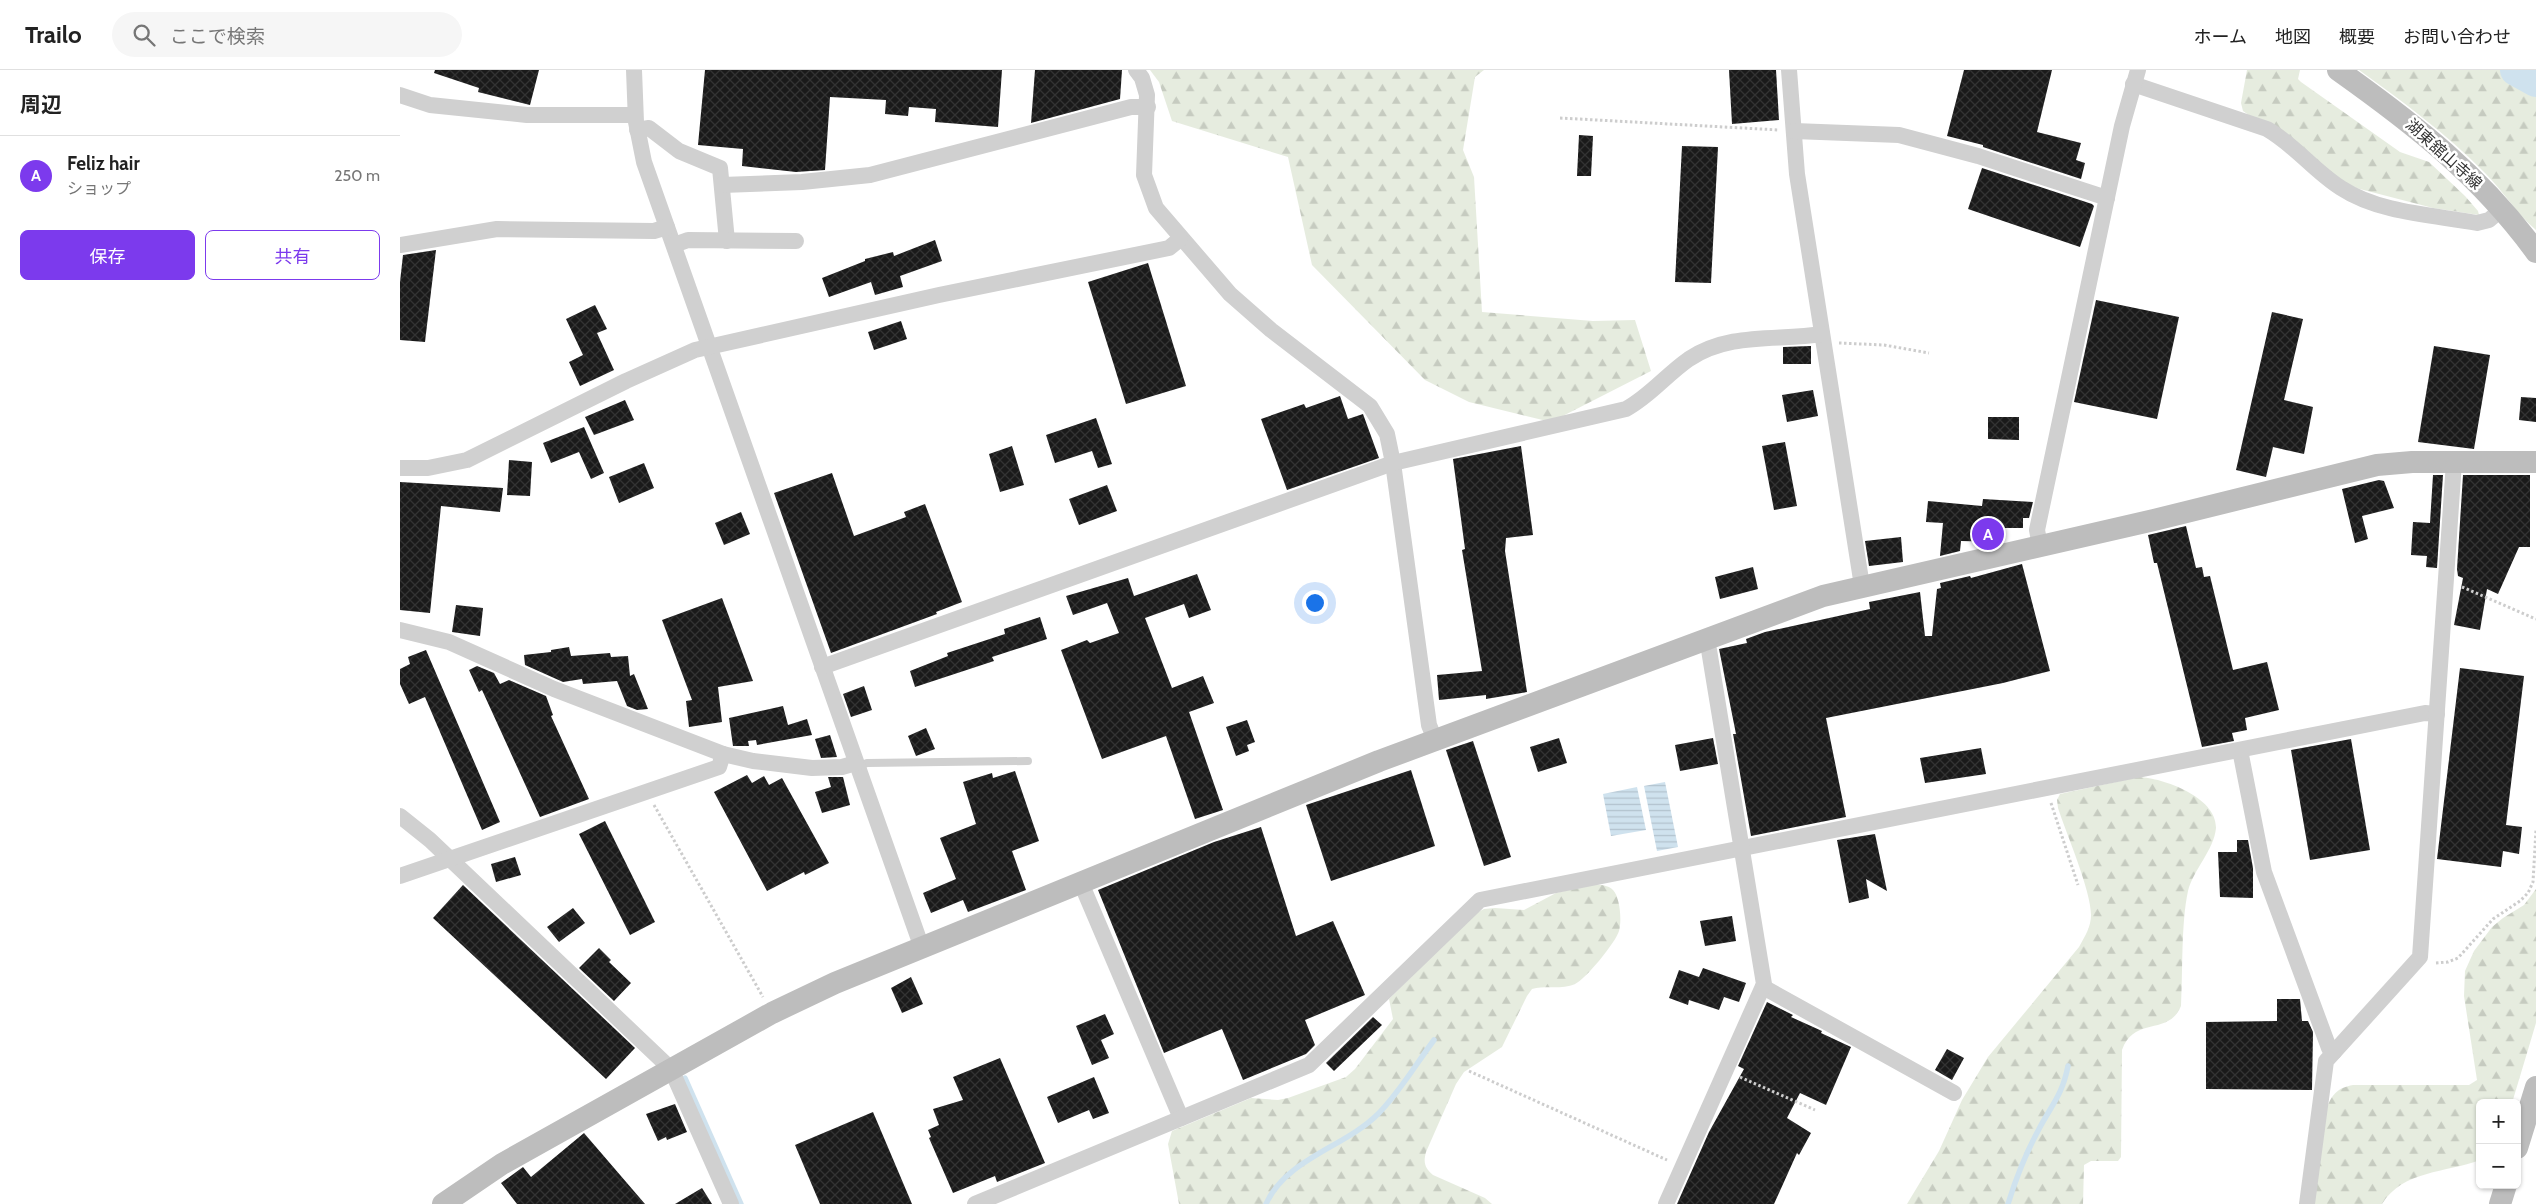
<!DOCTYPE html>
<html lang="ja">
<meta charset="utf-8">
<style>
:root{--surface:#fff;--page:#f6f6f6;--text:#222;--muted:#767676;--line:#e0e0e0;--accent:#7c3aed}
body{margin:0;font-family:Cabin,"Noto Sans JP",sans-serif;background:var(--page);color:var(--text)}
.controls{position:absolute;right:15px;bottom:15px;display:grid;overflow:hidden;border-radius:8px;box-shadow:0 1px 4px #0004}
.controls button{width:45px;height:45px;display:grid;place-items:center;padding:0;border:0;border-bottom:1px solid var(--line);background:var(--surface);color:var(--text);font:25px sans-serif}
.you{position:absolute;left:914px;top:532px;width:18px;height:18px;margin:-12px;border:4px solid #fff;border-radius:50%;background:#1a73e8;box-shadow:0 0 0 8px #1a73e833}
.badge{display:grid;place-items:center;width:32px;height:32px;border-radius:50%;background:var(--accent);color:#fff;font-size:16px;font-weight:700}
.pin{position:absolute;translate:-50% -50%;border:2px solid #fff;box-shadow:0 1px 5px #0006}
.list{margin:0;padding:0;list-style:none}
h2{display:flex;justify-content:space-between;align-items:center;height:65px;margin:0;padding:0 20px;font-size:21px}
h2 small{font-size:16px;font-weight:400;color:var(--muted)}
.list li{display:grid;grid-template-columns:32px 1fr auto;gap:15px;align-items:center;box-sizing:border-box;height:80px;padding:0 20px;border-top:1px solid var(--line)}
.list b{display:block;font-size:19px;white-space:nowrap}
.list p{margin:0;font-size:16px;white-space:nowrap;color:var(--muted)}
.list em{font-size:16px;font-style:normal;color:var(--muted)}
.actions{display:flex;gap:10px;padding:15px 20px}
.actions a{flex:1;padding:11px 0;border:1px solid var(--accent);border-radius:8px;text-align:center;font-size:18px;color:var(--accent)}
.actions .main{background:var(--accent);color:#fff}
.icon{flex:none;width:28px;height:28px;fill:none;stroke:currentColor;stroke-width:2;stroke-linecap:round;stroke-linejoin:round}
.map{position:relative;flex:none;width:2136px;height:1134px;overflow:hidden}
header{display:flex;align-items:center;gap:30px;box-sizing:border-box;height:70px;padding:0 25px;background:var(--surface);border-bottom:1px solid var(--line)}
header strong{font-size:24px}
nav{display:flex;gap:28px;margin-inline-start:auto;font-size:18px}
.search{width:350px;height:45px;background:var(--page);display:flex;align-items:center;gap:12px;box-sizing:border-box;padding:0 18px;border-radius:28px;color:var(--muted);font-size:19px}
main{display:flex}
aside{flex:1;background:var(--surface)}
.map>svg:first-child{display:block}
.forest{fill:url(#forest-firs)}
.water{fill:url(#water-rules)}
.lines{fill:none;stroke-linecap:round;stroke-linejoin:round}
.stream{stroke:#cfe2ee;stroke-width:5.5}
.river{stroke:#cfe2ee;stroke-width:32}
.building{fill:url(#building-cross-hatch)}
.path{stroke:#cdcdcd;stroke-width:3;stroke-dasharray:2.5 2.5;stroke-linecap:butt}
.lane{stroke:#d0d0d0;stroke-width:8}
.street{stroke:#d0d0d0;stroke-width:16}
.secondary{stroke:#bdbdbd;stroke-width:22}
.labels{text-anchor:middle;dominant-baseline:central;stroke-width:5;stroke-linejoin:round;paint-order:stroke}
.street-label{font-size:16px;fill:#333;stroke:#fff}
</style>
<header>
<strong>Trailo</strong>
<div class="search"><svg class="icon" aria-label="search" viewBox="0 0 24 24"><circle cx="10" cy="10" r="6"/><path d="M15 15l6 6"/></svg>ここで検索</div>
<nav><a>ホーム</a><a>地図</a><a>概要</a><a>お問い合わせ</a></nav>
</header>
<main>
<aside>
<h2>周辺<small></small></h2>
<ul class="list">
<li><span class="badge">A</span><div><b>Feliz hair</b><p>ショップ</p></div><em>250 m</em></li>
</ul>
<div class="actions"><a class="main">保存</a><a>共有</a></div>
</aside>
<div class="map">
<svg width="2136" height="1134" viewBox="0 0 2136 1134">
<defs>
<pattern id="forest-firs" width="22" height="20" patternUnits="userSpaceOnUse" patternTransform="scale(1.25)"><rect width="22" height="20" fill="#e6ecdf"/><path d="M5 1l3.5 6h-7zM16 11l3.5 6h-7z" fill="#c6cbc0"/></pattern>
<pattern id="water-rules" width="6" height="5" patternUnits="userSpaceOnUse" patternTransform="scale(1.25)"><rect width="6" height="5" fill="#cfe2ee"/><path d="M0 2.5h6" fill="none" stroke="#b2c2cd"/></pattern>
<pattern id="building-cross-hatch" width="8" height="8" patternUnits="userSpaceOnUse" patternTransform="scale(1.25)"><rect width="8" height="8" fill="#1a1a1a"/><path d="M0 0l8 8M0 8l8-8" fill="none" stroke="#333"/></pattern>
</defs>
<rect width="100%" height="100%" fill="#fff"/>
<!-- forest -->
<g class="forest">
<polygon points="750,0 1084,0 1075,7 1063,80 1074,107 1082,242 1193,251 1235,250 1251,301 1151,352 1069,332 1025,310 912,195 888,87 772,51 759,12"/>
<polygon points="1847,0 1900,0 1898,9 1901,12 2000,82 2029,92 2065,126 2078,141 2079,145 2033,138 1956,118 1945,113 1843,41 1841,33"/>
<path d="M1959,0h142l35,18v142c-19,-16 -33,-39 -51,-57 -38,-39 -82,-71 -126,-103z"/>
<path d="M1739,707c24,1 78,20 77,51 -2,22 -23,42 -28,63 -7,32 -5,81 -7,115 -13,31 -46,9 -59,44l-1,107 -3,4h-27l-7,4 -1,39h-176l32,-53 23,-51 26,-43 91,-110c6,-11 12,-20 12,-32 0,-25 -25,-82 -33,-107l-1,-8 3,-6z"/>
<path d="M1194,814c7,1 14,1 19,6 7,7 9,31 6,41 -3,11 -34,49 -44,53 -13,6 -29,1 -43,5l-5,7 -25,51 -38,25 -8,12 -30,68c-3,11 -1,16 7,23l52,23 7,6h-313l-11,-60 4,-13 79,-33 27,2 10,-2 58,-21 9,-8 38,-50 -4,-20 87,-86 8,-4 11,-1 29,2 32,-17z"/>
<path d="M2136,819v134l-24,80h-32v57c-34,13 -77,10 -98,44h-68l13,-97c6,-14 11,-19 26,-22h116l8,-5 -13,-84 1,-25 9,-20 18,-24 11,-9 21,-13z"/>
</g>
<!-- water -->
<g class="water">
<polygon points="1265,712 1278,777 1257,781 1244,716"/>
<polygon points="1237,717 1246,760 1211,766 1203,724"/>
</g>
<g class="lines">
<!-- stream -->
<g class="stream">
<polyline points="285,1008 341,1134"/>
<path d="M866,1134c20,-45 79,-57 112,-90 21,-21 38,-50 56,-74"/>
<path d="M1608,1134c8,-26 18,-51 31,-75 13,-25 23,-33 29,-63"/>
</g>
<!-- river -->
<polyline class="river" points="2116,0 2136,11"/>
</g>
<!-- building -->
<g class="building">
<polygon points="35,0 139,0 130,35 78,22 79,18 34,3"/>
<polygon points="305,0 602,0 598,57 535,52 536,39 509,37 508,46 485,44 486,30 430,27 425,100 396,102 342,96 343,79 298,75"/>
<polygon points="635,0 722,0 720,29 631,53"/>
<polygon points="1329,0 1376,0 1379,50 1332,54"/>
<polygon points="1564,0 1652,0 1637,62 1681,73 1676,90 1685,93 1681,109 1583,77 1583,75 1547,66"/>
<polygon points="1179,65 1193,66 1191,106 1177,106"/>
<polygon points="1282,76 1318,77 1311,213 1275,212"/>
<polygon points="1582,98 1692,134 1694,136 1680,177 1568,139"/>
<polygon points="535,170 542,191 500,206 503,217 475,225 471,212 429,227 422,208 465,191 465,189 493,182 494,186"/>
<polygon points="36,180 25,272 0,270 0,212 3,185"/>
<polygon points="748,193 786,316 726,334 688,212"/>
<polygon points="1696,230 1779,247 1757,349 1674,332"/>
<polygon points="195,235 207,259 197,263 214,300 180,316 169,292 183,285 166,249"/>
<polygon points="1872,242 1903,249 1884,330 1913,337 1904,384 1873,377 1866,407 1836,400"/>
<polygon points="501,251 507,269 474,280 468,262"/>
<polygon points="1411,276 1411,294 1383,294 1383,277"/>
<polygon points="2034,276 2090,285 2074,379 2018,372"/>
<polygon points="1413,320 1418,346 1387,352 1382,325"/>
<polygon points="940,326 948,349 963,344 979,388 887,420 861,349 904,334 906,338"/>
<polygon points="2121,327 2136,328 2136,352 2119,350"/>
<polygon points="225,330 234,350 194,365 185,347"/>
<polygon points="1588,347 1619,347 1619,370 1588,369"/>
<polygon points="696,348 712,394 698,398 692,381 655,393 646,365"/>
<polygon points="184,357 204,403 191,409 179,382 151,393 143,373"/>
<polygon points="1385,372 1397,436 1374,440 1362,376"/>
<polygon points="612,376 624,415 600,422 589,384"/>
<polygon points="1121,376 1133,465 1106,468 1105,481 1127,622 1086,629 1086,625 1039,630 1037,605 1082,601 1062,480 1065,479 1053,389"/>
<polygon points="109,390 132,392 130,426 107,425"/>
<polygon points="244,393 254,418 219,433 209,407"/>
<polygon points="432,403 454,466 506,447 504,442 525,434 562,532 536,542 537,544 431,583 374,423"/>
<polygon points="2033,405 2043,405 2037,498 2026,497 2027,486 2011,485 2013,452 2030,453"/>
<polygon points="2063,405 2130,405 2130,477 2119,477 2098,524 2087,519 2080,560 2054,555 2063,508 2058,506 2057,499"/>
<polygon points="1979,410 1984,411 1994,438 1962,446 1968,469 1955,473 1942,419"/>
<polygon points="0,412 103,418 100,442 41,436 30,543 0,540"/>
<polygon points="707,415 717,441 679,455 669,429"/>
<polygon points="1583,429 1633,432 1629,448 1623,448 1623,458 1601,458 1601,472 1561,471 1560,481 1540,486 1543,453 1526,452 1528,431 1582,436"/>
<polygon points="341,442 350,464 324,475 315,453"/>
<polygon points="1786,456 1796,498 1802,497 1804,507 1810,506 1833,600 1867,592 1879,640 1845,648 1847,660 1832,663 1834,671 1802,677 1757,493 1754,493 1748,465"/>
<polygon points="1501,467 1503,492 1469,496 1465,471"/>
<polygon points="1622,494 1650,601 1603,613 1426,648 1446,747 1351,766 1333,664 1336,664 1319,579 1347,573 1346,569 1365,562 1470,539 1469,532 1520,522 1525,566 1532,566 1537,519 1541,518 1540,513 1570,506 1571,508"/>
<polygon points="1353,497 1358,519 1320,529 1315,507"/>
<polygon points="797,504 811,540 789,548 784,534 745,548 772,618 803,606 814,633 789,642 823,740 795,749 766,666 702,689 661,580 687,570 690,573 719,563 707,533 673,545 666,526 728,508 734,526"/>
<polygon points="322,528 353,611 318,617 322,652 289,657 286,631 292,630 262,550"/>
<polygon points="56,535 83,538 80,566 52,562"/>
<polygon points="640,547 647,569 592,587 594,591 515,617 510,601 548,586 547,583 605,564 604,559"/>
<polygon points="169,577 171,586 210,583 211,587 228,586 230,606 234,604 248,639 237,640 227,636 217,611 183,614 182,609 163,612 125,595 124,585 151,582 151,580"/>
<polygon points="26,580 100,752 82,760 25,627 9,634 0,614 0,599 10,594 8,587"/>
<polygon points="77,596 94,603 100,614 109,610 146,626 153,645 151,646 189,729 140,747 82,620 79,622 69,600"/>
<polygon points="2060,598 2124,606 2106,755 2122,757 2119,784 2103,781 2101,797 2037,789"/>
<polygon points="464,616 472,640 451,647 443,624"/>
<polygon points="383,636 388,655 407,649 412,665 357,675 356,670 348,671 349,676 333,676 329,648"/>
<polygon points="847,650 855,672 847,675 849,681 836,686 826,657"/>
<polygon points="526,658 535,679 516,686 508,666"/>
<polygon points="430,665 437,687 421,688 415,669"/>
<polygon points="1159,668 1167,693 1138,702 1130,677"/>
<polygon points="1313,668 1318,694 1280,701 1275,675"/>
<polygon points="1951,669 1970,780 1910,790 1891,680"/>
<polygon points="1073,671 1111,787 1084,796 1046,680"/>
<polygon points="1581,678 1586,704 1525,713 1520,688"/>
<polygon points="1011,700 1035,776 931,811 906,735"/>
<polygon points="615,701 639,771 612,781 626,820 568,842 563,830 531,843 523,823 556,809 540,768 576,754 563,712 592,703 593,708"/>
<polygon points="347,705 352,713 364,706 369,715 382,708 429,793 405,805 404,802 367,821 314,722"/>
<polygon points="428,707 443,707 450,735 422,743 415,722 431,717"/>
<polygon points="205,751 255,852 230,865 179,764"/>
<polygon points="861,757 896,866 933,851 965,925 905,950 915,975 906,984 843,1010 822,959 764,983 698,820 814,772"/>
<polygon points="1475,764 1487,821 1466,809 1469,828 1449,833 1437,770"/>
<polygon points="1837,770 1848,770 1853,798 1853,828 1820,827 1818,782 1837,782"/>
<polygon points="115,787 121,805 96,812 91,794"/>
<polygon points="63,815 235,978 206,1009 33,848"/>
<polygon points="173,838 185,853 159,872 147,857"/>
<polygon points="1332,846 1336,871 1305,876 1300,851"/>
<polygon points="199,878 211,890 209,892 231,913 214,931 179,898"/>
<polygon points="1303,898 1346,913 1339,932 1324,927 1319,940 1289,930 1288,935 1269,928 1279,900 1299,907"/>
<polygon points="511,907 523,934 502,943 491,918"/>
<polygon points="1877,929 1900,929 1902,951 1908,951 1913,962 1912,1020 1806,1019 1806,952 1877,951"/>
<polygon points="1367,932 1393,945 1391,947 1422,961 1421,963 1451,977 1426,1035 1400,1023 1387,1048 1411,1063 1399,1085 1397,1083 1374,1134 1277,1134 1309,1062 1344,999 1338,996"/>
<polygon points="705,944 714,964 701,970 709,988 692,995 676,956"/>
<polygon points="973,947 982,955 934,1001 926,993"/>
<polygon points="1547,979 1564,988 1552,1010 1535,1000"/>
<polygon points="600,988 645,1093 597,1112 595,1106 553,1123 529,1068 531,1067 528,1060 539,1055 533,1039 563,1030 553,1007"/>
<polygon points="694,1007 709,1043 693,1049 689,1040 658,1053 647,1027"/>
<polygon points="275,1034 287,1062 267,1070 266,1067 258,1071 246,1044"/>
<polygon points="473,1042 512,1134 420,1134 395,1075"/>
<polygon points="184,1063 245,1134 117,1134 101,1113 123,1097 131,1107"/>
<polygon points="302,1118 312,1134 275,1134"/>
</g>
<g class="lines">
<!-- path -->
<g class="path">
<polyline points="1160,48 1379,60"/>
<polyline points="1439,273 1484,275 1529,283"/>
<polyline points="2062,517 2136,549"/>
<polyline points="1651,733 1678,815"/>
<polyline points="254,735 363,927"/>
<polyline points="2036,893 2048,892 2058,888 2093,849 2120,831 2128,823 2133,812 2136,760"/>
<polyline points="1069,1001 1267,1090"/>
<polyline points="1340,1007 1415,1040"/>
</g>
<!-- lane -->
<polyline class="lane" points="457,697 467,693 628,691"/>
<!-- street -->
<g class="street">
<polyline points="234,0 236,52 244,92 522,878"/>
<polyline points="736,0 742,8 747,25 744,105 756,138 830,224 871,260 970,336 987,364 993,393 1029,655 1035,670"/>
<polyline points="1389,0 1397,104 1462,516"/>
<path d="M1733,14l134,45c28,16 47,42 74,59 38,25 92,27 136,35l12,-3 13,-11"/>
<polyline points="0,25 30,35 127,45 235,45"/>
<polyline points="237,60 249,58 279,81 320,98 327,171"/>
<polyline points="1394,61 1499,65 1578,86 1707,128"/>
<polyline points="322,115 402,112 470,105 731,37 748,37"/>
<polyline points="0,175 97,159 254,161 267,157"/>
<polyline points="274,175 288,170 396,171"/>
<polyline points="0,398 28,398 67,390 226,311 295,280 539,225 769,178 780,169"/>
<polyline points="1640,476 1637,460 1722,56 1738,0"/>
<polyline points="0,560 49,572 154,619 323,684 353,691 412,698 442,697 456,693"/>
<path d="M422,597l571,-204 233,-54c24,-13 40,-34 63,-50 41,-27 87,-18 133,-25"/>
<polyline points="1840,680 1864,802 1929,978 1934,982"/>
<polyline points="0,746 30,770 271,999 331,1134"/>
<polyline points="0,806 319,697 323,684"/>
<polyline points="681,813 781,1048"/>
<polyline points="1363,917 1554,1023"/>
<polyline points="575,1134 909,995 1080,830 2025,643 2037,644"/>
<polyline points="1266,1134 1364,914 1309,580 1305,569"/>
<polyline points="1907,1134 1926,991 2020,887 2054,392"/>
</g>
<!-- secondary -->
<g class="secondary">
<path d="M1938,0c76,54 143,106 198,182"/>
<polyline points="2117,1078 2136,1017"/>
<polyline points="43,1134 102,1094 372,943 435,913 979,691 1423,526 1754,450 1977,395 2012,392 2136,392"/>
<polyline points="2100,1134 2106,1115"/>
</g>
</g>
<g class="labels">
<!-- street labels -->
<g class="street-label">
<text transform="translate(2044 84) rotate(42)">湖東舘山寺線</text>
</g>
</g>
</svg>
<div class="controls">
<button>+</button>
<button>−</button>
</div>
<div class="you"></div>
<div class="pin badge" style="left:1588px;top:464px">A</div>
</div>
</main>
